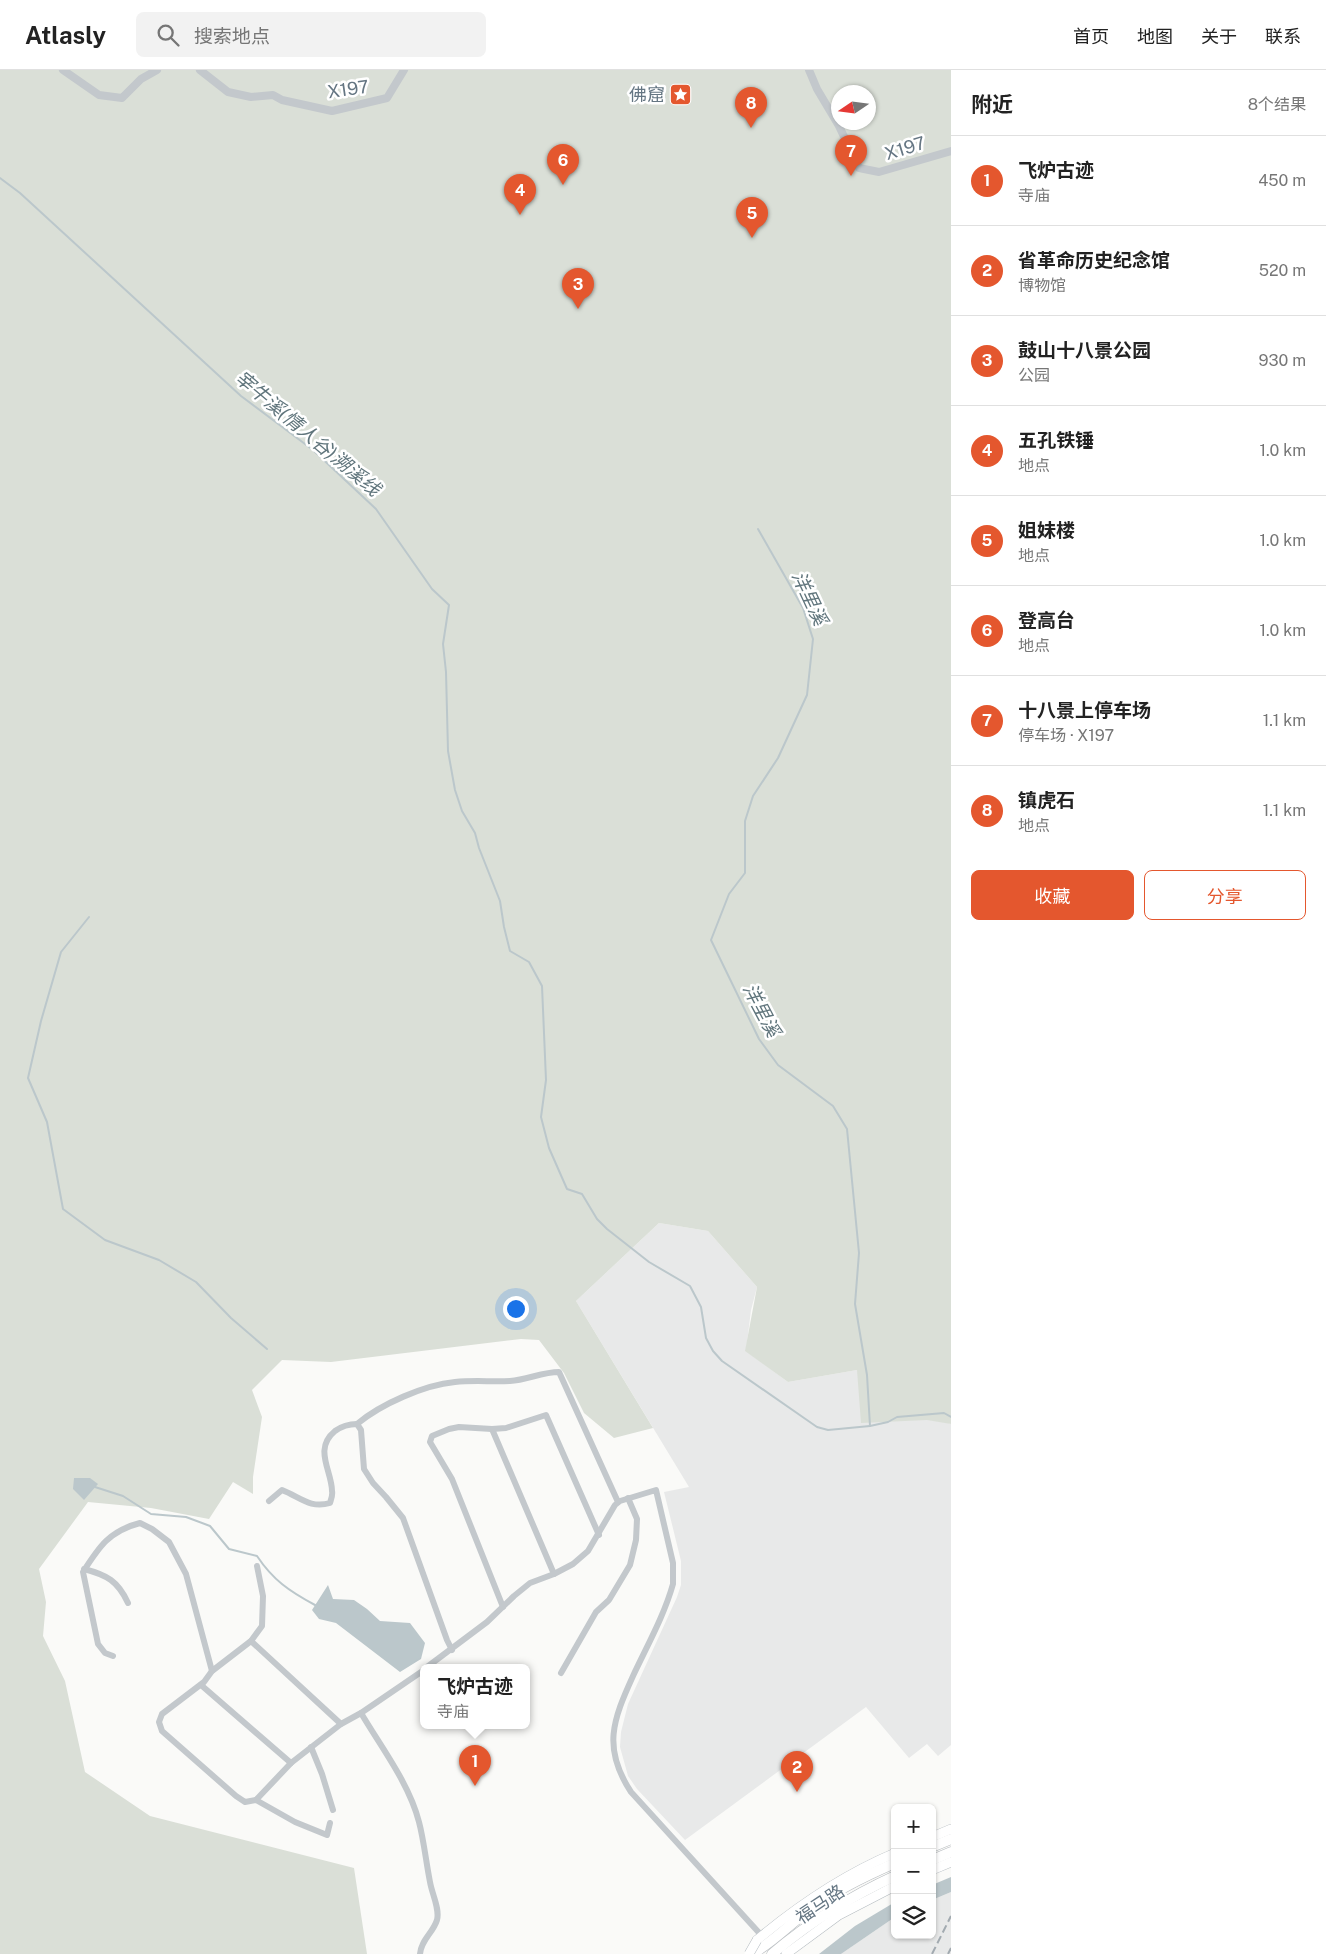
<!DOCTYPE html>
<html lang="zh">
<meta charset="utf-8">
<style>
:root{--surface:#fff;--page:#f2f2f2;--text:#222;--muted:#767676;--line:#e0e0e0;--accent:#e4572e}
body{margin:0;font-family:"Public Sans","Noto Sans SC",sans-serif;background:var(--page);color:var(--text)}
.controls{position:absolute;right:15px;bottom:15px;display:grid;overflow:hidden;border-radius:8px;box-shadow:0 1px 4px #0004}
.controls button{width:45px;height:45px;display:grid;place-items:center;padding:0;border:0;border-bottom:1px solid var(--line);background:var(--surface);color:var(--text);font:25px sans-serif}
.compass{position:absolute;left:831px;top:15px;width:45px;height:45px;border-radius:50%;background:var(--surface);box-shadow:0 1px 4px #0004;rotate:257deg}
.you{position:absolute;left:515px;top:1238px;width:18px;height:18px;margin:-12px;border:4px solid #fff;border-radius:50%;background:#1a73e8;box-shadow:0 0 0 8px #1a73e833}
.badge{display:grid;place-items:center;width:32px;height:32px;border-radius:50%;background:var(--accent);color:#fff;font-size:16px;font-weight:700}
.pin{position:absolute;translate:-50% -41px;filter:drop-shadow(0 1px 2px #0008)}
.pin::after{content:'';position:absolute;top:26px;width:18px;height:15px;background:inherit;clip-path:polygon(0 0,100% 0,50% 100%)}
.popup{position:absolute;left:420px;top:1594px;width:110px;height:65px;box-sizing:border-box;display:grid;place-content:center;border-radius:8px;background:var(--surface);filter:drop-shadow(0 1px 4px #0005);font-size:16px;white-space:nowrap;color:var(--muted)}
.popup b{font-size:19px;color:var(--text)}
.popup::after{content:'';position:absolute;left:50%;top:100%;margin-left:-10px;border:10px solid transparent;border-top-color:var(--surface)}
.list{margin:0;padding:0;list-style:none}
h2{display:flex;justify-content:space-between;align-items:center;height:65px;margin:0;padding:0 20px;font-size:21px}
h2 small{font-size:16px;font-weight:400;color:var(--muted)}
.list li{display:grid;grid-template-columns:32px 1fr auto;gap:15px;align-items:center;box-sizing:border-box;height:90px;padding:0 20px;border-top:1px solid var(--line)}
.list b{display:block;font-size:19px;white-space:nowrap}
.list p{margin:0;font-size:16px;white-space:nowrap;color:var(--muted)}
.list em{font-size:16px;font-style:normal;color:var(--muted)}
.actions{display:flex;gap:10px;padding:15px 20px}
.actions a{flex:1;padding:11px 0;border:1px solid var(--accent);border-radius:8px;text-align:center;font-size:18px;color:var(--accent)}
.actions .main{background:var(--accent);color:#fff}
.icon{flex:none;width:28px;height:28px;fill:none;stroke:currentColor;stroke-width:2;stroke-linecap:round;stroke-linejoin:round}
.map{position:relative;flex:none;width:951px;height:1884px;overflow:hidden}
header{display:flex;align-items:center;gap:30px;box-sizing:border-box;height:70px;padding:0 25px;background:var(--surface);border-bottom:1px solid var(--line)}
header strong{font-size:24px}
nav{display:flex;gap:28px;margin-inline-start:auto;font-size:18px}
.search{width:350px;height:45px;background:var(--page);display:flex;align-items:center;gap:12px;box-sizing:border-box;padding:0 18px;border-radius:8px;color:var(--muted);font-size:19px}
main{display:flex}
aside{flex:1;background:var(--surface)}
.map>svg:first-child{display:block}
.built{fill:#e8e9e9}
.green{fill:#dadfd7;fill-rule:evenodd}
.water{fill:#bbc7cb}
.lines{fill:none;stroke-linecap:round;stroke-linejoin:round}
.stream{stroke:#bbc7cb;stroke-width:2}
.secondary-casing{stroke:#b3babf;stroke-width:10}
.primary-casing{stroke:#b5babe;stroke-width:11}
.minor{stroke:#c3c8cc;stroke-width:6}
.tertiary{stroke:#c3c8cc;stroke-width:8}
.secondary{stroke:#fff;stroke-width:9}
.primary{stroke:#fff;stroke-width:10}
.rail{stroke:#a2aab0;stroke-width:2;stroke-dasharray:8 4;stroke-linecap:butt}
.secondary-bridge-casing{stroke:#b3babf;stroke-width:10;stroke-linecap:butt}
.secondary-bridge{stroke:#fff;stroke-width:9}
.labels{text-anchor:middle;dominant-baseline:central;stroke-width:5;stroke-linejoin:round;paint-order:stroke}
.street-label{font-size:18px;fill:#657683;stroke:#fff}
.poi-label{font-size:18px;fill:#657683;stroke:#fff;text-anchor:end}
.water-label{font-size:19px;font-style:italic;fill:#60757c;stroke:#fff}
</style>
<header>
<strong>Atlasly</strong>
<div class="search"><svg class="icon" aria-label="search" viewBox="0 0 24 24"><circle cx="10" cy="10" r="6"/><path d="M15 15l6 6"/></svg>搜索地点</div>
<nav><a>首页</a><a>地图</a><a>关于</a><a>联系</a></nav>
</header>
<main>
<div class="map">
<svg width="951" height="1884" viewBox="0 0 951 1884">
<rect width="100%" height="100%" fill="#fafaf8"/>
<!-- built -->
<g class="built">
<polygon points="659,1153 708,1161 757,1217 751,1240 746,1281 788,1312 857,1300 910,1350 939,1350 951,1354 951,1675 938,1686 927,1674 909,1688 866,1637 685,1770 637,1719 628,1706 620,1677 621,1662 628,1634 677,1527 681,1515 681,1491 664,1422 689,1417 576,1231"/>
<polygon points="951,1822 951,1884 841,1884 895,1847 895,1865 932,1865 932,1830"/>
</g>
<!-- green -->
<path class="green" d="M0,0h951v1354l-24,-4 -66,3 -4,-53 -69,12 -43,-31 12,-64 -49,-56 -49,-8 -83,78 77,127 -39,10 -30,-25 -20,-40 -25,-33 -18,-1 -190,23 -49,-2 -30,30 10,27 -9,60v17l-20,-12 -24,37 -58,-11 -63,-6 -49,67 7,33 -3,34 22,45 20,91 65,44 204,52 13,86h-367zM838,22h30v30h-30z"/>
<!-- water -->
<g class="water">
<polygon points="74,1408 90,1408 98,1414 84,1430 73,1419"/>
<polygon points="328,1515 333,1529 354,1530 367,1539 380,1551 410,1553 425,1573 421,1589 400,1602 336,1553 319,1549 312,1540"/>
<polygon points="951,1807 951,1822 932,1830 932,1815"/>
<polygon points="895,1832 895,1847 841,1884 819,1884 855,1856"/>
</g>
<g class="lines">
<!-- stream -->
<g class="stream">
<polyline points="0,108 20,123 241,326 313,380 376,439 432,519 449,535 443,574 446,602 448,681 455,720 462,741 475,763 479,778 500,831 504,857 510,881 529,892 542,916 546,1010 541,1047 549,1078 567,1119 582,1124 597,1149 607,1159 649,1192 690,1216 701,1237 706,1268 713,1281 722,1291 817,1357 828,1360 870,1356"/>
<polyline points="758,459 803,538 813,569 807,625 778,688 753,726 745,751 745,803 729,824 711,870 759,969 778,995 833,1036 847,1059 859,1183 855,1234 867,1305 870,1356 888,1352 897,1347 944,1343 951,1347"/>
<polyline points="89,847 61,882 41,951 28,1008 47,1052 63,1139 105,1170 159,1190 196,1212 231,1248 267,1279"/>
<path d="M95,1417l28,9 28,18 35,3 24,9 19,23 28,7c16,24 32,35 58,49"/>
</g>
<defs>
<g id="secondary">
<polyline points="932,1767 951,1759"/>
<polyline points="932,1800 951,1792"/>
<path d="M757,1870c43,-36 86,-65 138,-87"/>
<polyline points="786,1884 839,1845 895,1816"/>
</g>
<g id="primary">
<polyline points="932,1777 951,1769"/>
<polyline points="932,1790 951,1782"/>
<path d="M752,1884c21,-12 38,-30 58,-45 26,-19 55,-33 85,-46"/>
<path d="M772,1884c39,-33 77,-57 123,-78"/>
</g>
</defs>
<!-- secondary casing -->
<use href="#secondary" class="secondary-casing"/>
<!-- primary casing -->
<use href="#primary" class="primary-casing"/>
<!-- minor -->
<g class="minor">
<path d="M357,1354c24,-20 67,-39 98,-42 19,-2 37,0 55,-1 17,-1 32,-9 49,-9l59,130"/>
<polyline points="492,1359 554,1504"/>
<path d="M269,1431l13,-11c18,7 28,19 48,13 1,-4 3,-8 2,-12 0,-20 -19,-42 3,-60 7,-5 13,-7 22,-7l4,6 3,39 9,14 13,14 17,21 44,122 5,10"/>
<polyline points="257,1496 263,1526 262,1556 251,1571 212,1601 204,1612 162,1644 159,1652 162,1661 236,1726 245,1732 256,1730 291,1693 341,1654 361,1643 424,1600"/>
<path d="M84,1499c23,6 34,12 44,34"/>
<polyline points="503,1537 452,1409 430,1372 432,1366 449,1359 459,1357 492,1359 506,1358 546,1345 599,1465"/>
<polyline points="251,1571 341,1654"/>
<path d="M113,1586l-8,-3 -7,-9 -15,-72c16,-25 26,-41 57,-49l12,6 17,13 17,32 26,97"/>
<path d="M427,1597l60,-45 27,-26 16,-13 24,-9 19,-10 15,-13 27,-46 5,-4 36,-11 17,73v21c-9,32 -26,62 -40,92 -20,44 -31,72 -2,116l131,144"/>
<polyline points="561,1603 596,1542 609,1530 630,1495 636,1470 637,1449 628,1428"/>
<polyline points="201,1615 291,1693"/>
<path d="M361,1643c20,34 48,70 58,109 5,19 7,40 11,60 2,12 10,27 7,38 -4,13 -16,20 -17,34"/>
<polyline points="311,1677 322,1704 333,1740"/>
<polyline points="256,1730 295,1752 327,1765 330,1753"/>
</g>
<!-- tertiary -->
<g class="tertiary">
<polyline points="63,0 99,25 122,28 141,9 157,0"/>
<polyline points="200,0 228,22 251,27 273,25 282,30 332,41 387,28 404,0"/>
<polyline points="809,0 817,19 839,56 859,98 879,102 951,81"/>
</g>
<!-- secondary -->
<use href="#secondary" class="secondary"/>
<!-- primary -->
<use href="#primary" class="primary"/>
<!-- rail -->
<g class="rail">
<polyline points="932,1884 951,1846"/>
<polyline points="948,1884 951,1878"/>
</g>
<defs>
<polyline id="secondary-bridge" points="749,1884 757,1870"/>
</defs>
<!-- secondary-bridge casing -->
<use href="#secondary-bridge" class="secondary-bridge-casing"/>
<!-- secondary-bridge -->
<use href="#secondary-bridge" class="secondary-bridge"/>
</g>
<!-- icons -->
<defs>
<symbol id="sight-square" viewBox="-11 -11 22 22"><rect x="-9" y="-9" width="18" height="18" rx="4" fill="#e4572e" stroke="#fff"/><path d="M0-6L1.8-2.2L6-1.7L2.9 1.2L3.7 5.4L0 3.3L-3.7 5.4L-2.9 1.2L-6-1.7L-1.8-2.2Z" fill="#fff"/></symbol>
</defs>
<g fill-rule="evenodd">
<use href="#sight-square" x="668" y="12" width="25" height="25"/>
</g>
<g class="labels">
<!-- street labels -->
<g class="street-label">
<text transform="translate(348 19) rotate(-8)">X197</text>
<text transform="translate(905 78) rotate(-17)">X197</text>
<text transform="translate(820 1834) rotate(-34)">福马路</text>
</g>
<!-- poi labels -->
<g class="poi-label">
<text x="665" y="24">佛窟</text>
</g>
<!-- water labels -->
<g class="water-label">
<text transform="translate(308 363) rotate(40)">宰牛溪(情人谷)溯溪线</text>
<text transform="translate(810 528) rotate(65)">洋里溪</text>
<text transform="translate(762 940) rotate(62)">洋里溪</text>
</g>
</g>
</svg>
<div class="controls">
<button>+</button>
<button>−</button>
<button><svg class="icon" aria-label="layers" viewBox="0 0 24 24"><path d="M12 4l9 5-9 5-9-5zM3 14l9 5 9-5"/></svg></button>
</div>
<svg class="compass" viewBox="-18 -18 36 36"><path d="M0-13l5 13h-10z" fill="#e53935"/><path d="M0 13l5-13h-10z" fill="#767676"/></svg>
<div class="you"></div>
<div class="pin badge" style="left:475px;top:1716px">1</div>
<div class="popup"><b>飞炉古迹</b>寺庙</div>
<div class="pin badge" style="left:797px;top:1722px">2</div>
<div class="pin badge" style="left:578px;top:239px">3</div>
<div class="pin badge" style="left:520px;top:145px">4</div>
<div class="pin badge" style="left:752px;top:168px">5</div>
<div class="pin badge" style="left:563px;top:115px">6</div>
<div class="pin badge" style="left:851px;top:106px">7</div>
<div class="pin badge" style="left:751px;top:58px">8</div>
</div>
<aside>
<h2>附近<small>8个结果</small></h2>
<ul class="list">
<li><span class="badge">1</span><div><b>飞炉古迹</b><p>寺庙</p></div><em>450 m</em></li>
<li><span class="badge">2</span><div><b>省革命历史纪念馆</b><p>博物馆</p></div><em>520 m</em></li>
<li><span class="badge">3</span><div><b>鼓山十八景公园</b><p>公园</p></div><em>930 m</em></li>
<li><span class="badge">4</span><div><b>五孔铁锤</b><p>地点</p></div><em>1.0 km</em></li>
<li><span class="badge">5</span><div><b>姐妹楼</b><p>地点</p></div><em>1.0 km</em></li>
<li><span class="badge">6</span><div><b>登高台</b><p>地点</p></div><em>1.0 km</em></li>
<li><span class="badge">7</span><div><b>十八景上停车场</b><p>停车场 · X197</p></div><em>1.1 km</em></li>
<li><span class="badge">8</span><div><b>镇虎石</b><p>地点</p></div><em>1.1 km</em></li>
</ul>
<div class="actions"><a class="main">收藏</a><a>分享</a></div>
</aside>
</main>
